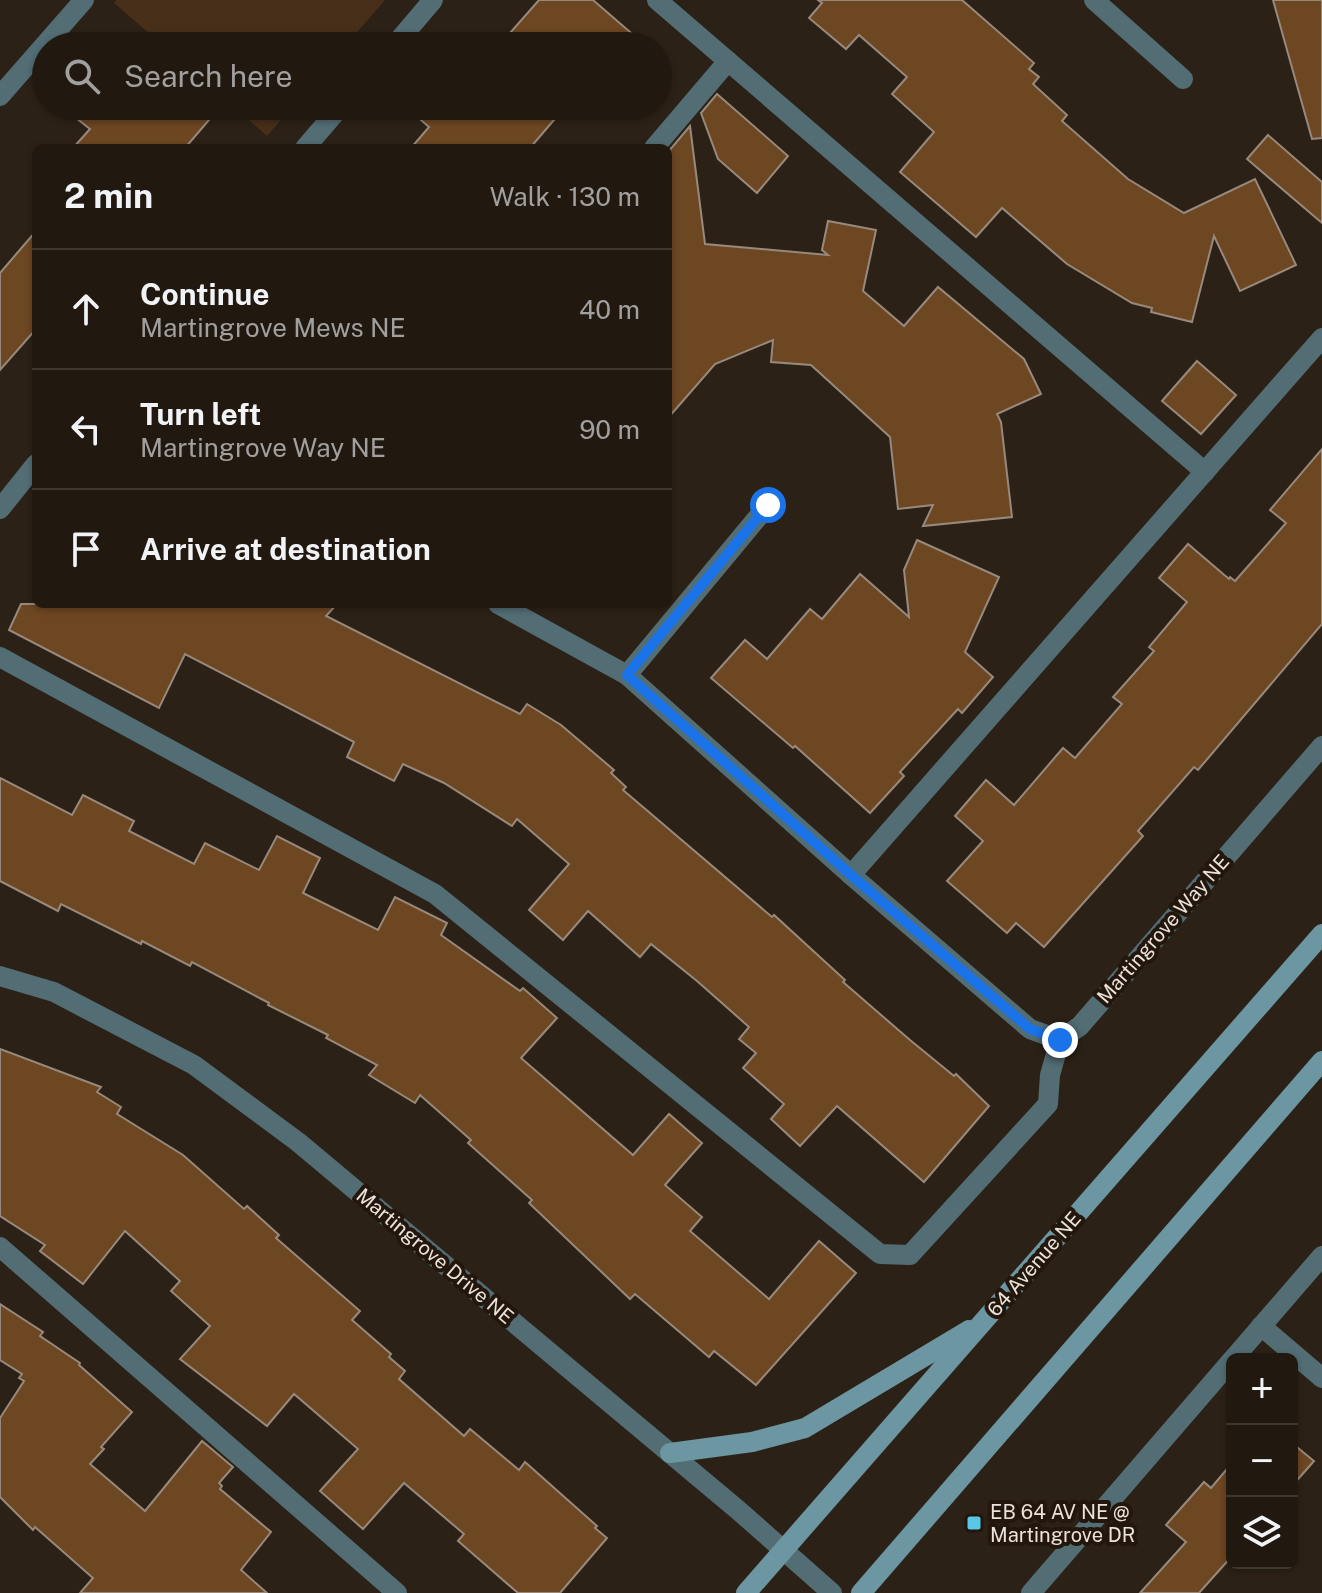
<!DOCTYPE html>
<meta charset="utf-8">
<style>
:root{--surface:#211910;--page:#292219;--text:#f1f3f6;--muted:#a2a09f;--line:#3e3830}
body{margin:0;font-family:"Public Sans",sans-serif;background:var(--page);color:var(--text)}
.controls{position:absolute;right:24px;bottom:24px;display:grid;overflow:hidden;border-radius:12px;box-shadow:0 2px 6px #0004}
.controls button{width:72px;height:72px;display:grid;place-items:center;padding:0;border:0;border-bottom:2px solid var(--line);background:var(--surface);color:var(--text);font:40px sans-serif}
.stop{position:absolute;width:24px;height:24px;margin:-18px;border:6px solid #1a73e8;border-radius:50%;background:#fff}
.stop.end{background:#1a73e8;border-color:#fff;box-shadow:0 2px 8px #0008}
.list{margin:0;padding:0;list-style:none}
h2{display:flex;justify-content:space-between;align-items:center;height:104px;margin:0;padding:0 32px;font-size:34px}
h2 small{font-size:26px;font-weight:400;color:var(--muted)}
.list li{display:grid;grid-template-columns:52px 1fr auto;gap:24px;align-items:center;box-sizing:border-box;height:120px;padding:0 32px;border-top:2px solid var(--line)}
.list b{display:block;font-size:30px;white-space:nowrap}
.list p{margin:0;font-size:26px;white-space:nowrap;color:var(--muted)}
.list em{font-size:26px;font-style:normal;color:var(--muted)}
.icon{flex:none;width:44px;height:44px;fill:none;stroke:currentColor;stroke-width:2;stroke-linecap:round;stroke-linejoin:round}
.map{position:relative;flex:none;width:1322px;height:1593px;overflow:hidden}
.search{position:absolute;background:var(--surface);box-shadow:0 2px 6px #0004;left:32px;top:32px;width:640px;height:88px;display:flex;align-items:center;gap:20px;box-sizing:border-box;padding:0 28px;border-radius:44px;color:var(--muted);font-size:30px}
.panel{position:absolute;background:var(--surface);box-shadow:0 2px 6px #0004;left:32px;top:144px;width:640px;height:464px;border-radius:12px}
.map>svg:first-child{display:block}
.green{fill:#482f19}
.building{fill:#6d4622;stroke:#98897d;stroke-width:2}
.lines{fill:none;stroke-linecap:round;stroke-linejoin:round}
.service{stroke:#526d74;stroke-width:20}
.minor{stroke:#526d74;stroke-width:20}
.secondary{stroke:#6b96a2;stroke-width:20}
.route{stroke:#1a73e8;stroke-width:10}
.poi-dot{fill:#59c8e4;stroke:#23170d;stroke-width:3}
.labels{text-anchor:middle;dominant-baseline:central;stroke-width:8;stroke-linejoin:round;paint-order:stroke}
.street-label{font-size:20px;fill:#eae2db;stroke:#23170d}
.poi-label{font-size:20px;fill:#eae2db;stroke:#23170d;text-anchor:start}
</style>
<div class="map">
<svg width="1322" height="1593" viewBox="0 0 1322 1593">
<rect width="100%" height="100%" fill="#2c2116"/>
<!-- green -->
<g class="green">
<polygon points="116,0 385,0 345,46 164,46 114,3"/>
<polygon points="233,106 293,106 267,136"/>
</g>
<!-- building -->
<g class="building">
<polygon points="539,0 593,0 637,38 630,46 507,46 502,42"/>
<polygon points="818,0 962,0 1034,63 1029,69 1039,77 1033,84 1067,115 1062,121 1128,179 1184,213 1255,179 1296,265 1240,291 1214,236 1192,322 1151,312 1152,308 1132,303 1067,264 1002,208 976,237 900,172 934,132 892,94 907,77 859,35 846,49 809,18 822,3"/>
<polygon points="1273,0 1322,0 1322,138 1312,139"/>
<polygon points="717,94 788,156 757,193 718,159 701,113"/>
<polygon points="61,106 221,106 185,148 73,148 90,129"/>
<polygon points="405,106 566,106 530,148 411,148 429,127"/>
<polygon points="690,126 705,244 828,255 822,250 828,221 876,230 863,291 904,326 938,287 1024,359 1041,394 997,414 1001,422 1012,517 923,526 933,505 898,509 890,437 811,365 771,362 773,340 715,364 668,418 668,152"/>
<polygon points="1268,135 1322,182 1322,223 1247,159"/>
<polygon points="36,231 36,329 0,370 0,273"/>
<polygon points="1197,361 1236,395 1201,434 1162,401"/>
<polygon points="1322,449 1322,624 1198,770 1194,767 1138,831 1143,836 1044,947 1016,923 1007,933 947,881 983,841 955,816 986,780 1014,805 1063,748 1075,758 1122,704 1113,697 1154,651 1149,647 1187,602 1159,578 1188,544 1229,579 1230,577 1235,581 1286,523 1270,510"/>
<polygon points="917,540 999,577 965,652 993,677 962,713 958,709 900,772 904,776 870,813 795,746 793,748 711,678 745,640 767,659 810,609 822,619 860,574 909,617 904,570"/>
<polygon points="21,604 337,604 326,616 520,714 527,704 561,725 614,770 611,773 626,787 623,790 772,917 774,915 845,980 843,982 910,1040 954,1076 956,1074 989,1106 924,1182 837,1106 800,1146 771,1119 784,1104 743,1068 756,1053 739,1039 749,1027 697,981 651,944 640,957 588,911 563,940 529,910 569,864 517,819 512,826 444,783 403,764 394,781 347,757 354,742 185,654 159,708 9,630"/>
<polygon points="0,778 72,815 83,795 134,821 129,831 194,864 205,843 259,870 277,836 320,858 303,893 378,930 395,897 447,923 441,935 520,991 523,988 557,1018 521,1058 633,1155 669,1114 702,1143 665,1185 702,1217 690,1231 769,1299 819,1241 856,1273 756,1385 714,1351 709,1357 635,1294 630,1299 529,1203 532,1200 468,1143 471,1140 420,1095 415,1103 369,1075 377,1065 326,1038 328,1035 268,1005 269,1003 192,962 190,966 142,941 141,944 61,904 58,911 0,881"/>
<polygon points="0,1049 101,1087 97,1092 121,1107 117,1114 183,1155 244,1209 247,1206 279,1235 276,1238 360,1311 352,1320 391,1354 389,1357 405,1371 399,1379 464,1436 470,1429 519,1470 525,1462 597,1526 595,1528 607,1538 560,1593 518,1593 458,1541 464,1534 404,1483 363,1529 320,1491 358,1449 294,1394 267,1426 180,1359 210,1326 171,1291 180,1281 125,1231 83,1284 40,1251 45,1245 0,1216"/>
<polygon points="0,1304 43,1332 40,1336 80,1363 79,1365 132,1412 101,1447 104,1449 90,1464 145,1511 202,1441 233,1467 219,1483 222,1486 220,1489 271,1532 241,1570 267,1593 80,1593 93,1578 35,1527 33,1530 0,1497 0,1418 24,1381 19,1378 22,1374 0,1360"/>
<polygon points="1292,1443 1314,1461 1292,1486"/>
<polygon points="1232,1463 1232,1556 1199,1593 1140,1593 1186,1542 1166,1525 1204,1482 1211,1488"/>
</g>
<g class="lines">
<!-- service -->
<g class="service">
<polyline points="657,0 1205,472"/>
<polyline points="0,96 84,0"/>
<polyline points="654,148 728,61"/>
<polyline points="0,657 435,894 880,1254 910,1255 1048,1104 1050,1075 1060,1040"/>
<polyline points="851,875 1322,338"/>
<polyline points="0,1247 397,1593"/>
</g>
<!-- minor -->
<g class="minor">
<polyline points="1094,0 1183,79"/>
<polyline points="394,46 433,0"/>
<polyline points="305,148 341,106"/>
<polyline points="0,509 36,464"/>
<polyline points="498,604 627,675 851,875 1030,1029 1060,1040 1080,1026 1322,746"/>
<polyline points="627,675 768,505"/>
<polyline points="0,976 54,992 194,1065 298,1142 738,1510 832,1593"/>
<polyline points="1261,1326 1322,1378"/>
<polyline points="1233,1359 1322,1256"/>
<polyline points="1031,1593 1232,1360"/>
</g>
<!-- secondary -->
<g class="secondary">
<polyline points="670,1453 752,1442 805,1428 969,1330"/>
<polyline points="746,1593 1322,934"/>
<polyline points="861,1593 1322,1061"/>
</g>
</g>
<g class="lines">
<!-- route -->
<polyline class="route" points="768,505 627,675 851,875 1030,1029 1060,1040"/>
</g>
<!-- markers -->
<rect class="poi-dot" x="966" y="1515" width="16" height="16" rx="4"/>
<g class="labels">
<!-- street labels -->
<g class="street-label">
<text transform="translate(1163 929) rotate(-49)">Martingrove Way NE</text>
<text transform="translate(435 1256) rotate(40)">Martingrove Drive NE</text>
<text transform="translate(1034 1264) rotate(-49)">64 Avenue NE</text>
</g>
<!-- poi labels -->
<g class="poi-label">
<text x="990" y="1512">EB 64 AV NE @<tspan x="990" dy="23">Martingrove DR</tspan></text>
</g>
</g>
</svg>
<div class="controls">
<button>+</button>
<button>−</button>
<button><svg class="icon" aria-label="layers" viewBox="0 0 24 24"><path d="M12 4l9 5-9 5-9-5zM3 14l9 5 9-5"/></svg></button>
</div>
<div class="stop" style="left:768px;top:505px"></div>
<div class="stop end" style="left:1060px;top:1040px"></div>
<div class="search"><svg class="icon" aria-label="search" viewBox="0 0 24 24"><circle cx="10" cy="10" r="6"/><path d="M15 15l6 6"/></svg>Search here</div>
<section class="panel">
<h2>2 min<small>Walk · 130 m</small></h2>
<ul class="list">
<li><svg class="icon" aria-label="ahead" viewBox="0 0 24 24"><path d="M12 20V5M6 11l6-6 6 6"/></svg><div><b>Continue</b><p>Martingrove Mews NE</p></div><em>40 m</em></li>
<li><svg class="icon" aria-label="left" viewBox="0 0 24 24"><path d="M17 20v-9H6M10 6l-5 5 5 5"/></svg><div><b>Turn left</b><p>Martingrove Way NE</p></div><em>90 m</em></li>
<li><svg class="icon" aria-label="arrive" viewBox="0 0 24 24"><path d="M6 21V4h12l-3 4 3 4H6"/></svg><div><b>Arrive at destination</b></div></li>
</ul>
</section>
</div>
